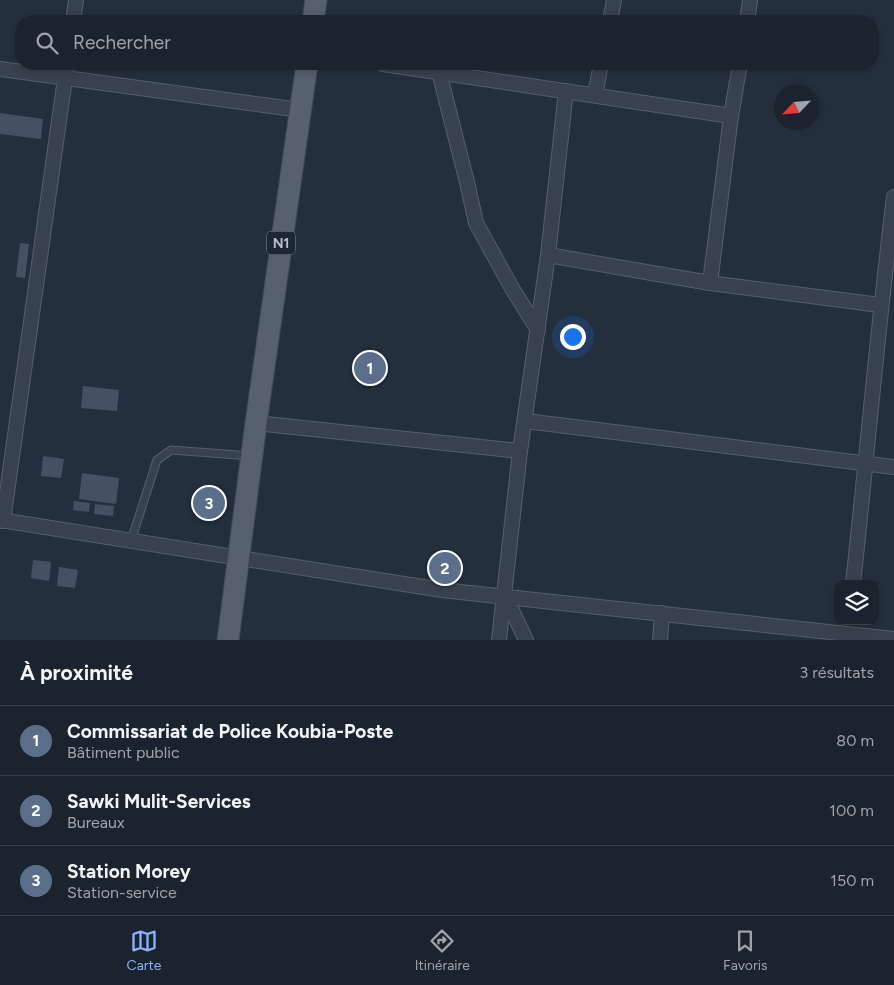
<!DOCTYPE html>
<html lang="fr">
<meta charset="utf-8">
<style>
:root{--surface:#1b232e;--page:#282f3a;--text:#f1f3f6;--muted:#a0a4aa;--line:#39404a;--accent:#8ab4f8}
body{margin:0;font-family:Figtree,sans-serif;background:var(--page);color:var(--text)}
.controls{position:absolute;right:15px;bottom:15px;display:grid;overflow:hidden;border-radius:10px;box-shadow:0 2px 8px #0003}
.controls button{width:45px;height:45px;display:grid;place-items:center;padding:0;border:0;border-bottom:1px solid var(--line);background:var(--surface);color:var(--text);font:25px sans-serif}
.compass{position:absolute;left:774px;top:85px;width:45px;height:45px;border-radius:50%;background:var(--surface);box-shadow:0 2px 8px #0003;rotate:244deg}
.you{position:absolute;left:572px;top:336px;width:18px;height:18px;margin:-12px;border:4px solid #fff;border-radius:50%;background:#1a73e8;box-shadow:0 0 0 8px #1a73e833}
.badge{display:grid;place-items:center;width:32px;height:32px;border-radius:50%;background:var(--accent);color:#fff;font-size:16px;font-weight:700}
.pin{position:absolute;translate:-50% -50%;border:2px solid #fff;box-shadow:0 1px 5px #0006}
.list{margin:0;padding:0;list-style:none}
h2{display:flex;justify-content:space-between;align-items:center;height:65px;margin:0;padding:0 20px;font-size:21px}
h2 small{font-size:16px;font-weight:400;color:var(--muted)}
.list li{display:grid;grid-template-columns:32px 1fr auto;gap:15px;align-items:center;box-sizing:border-box;height:70px;padding:0 20px;border-top:1px solid var(--line)}
.list b{display:block;font-size:19px;white-space:nowrap}
.list p{margin:0;font-size:16px;white-space:nowrap;color:var(--muted)}
.list em{font-size:16px;font-style:normal;color:var(--muted)}
.icon{flex:none;width:28px;height:28px;fill:none;stroke:currentColor;stroke-width:2;stroke-linecap:round;stroke-linejoin:round}
.map{position:relative;flex:none;width:894px;height:640px;overflow:hidden}
.search{position:absolute;background:var(--surface);box-shadow:0 2px 8px #0003;left:15px;right:15px;top:15px;height:55px;display:flex;align-items:center;gap:12px;box-sizing:border-box;padding:0 18px;border-radius:20px;color:var(--muted);font-size:19px}
.sheet{height:275px;background:var(--surface)}
nav{display:flex;justify-content:space-around;align-items:center;box-sizing:border-box;height:70px;border-top:1px solid var(--line);background:var(--surface);font-size:14px;color:var(--muted)}
nav a{display:grid;justify-items:center;gap:2px}
nav .on{color:var(--accent)}
.map>svg:first-child{display:block}
.building{fill:#455162}
.lines{fill:none;stroke-linecap:round;stroke-linejoin:round}
.service-casing{stroke:#565f6c;stroke-width:9}
.minor-casing{stroke:#565f6c;stroke-width:16}
.primary-casing{stroke:#414a57;stroke-width:23}
.service{stroke:#38414e;stroke-width:7}
.minor{stroke:#38414e;stroke-width:14}
.primary{stroke:#56606e;stroke-width:21}
.labels{text-anchor:middle;dominant-baseline:central;stroke-width:4;stroke-linejoin:round;paint-order:stroke}
.shield{fill:#1d2633;stroke:#878f9c;stroke-width:1}
.shield-label{font-size:14px;font-weight:bold;fill:#b4bcc9}
</style>
<div class="map">
<svg width="894" height="640" viewBox="0 0 894 640">
<rect width="100%" height="100%" fill="#242f3e"/>
<!-- building -->
<g class="building">
<polygon points="0,113 43,119 41,139 0,134"/>
<polygon points="20,243 29,244 25,278 16,277"/>
<polygon points="83,386 119,390 117,411 81,408"/>
<polygon points="43,456 64,459 61,478 41,476"/>
<polygon points="82,473 119,478 116,504 79,499"/>
<polygon points="74,501 90,503 89,512 73,510"/>
<polygon points="95,504 114,506 113,516 94,514"/>
<polygon points="33,560 51,562 49,581 31,578"/>
<polygon points="59,567 78,570 75,588 57,586"/>
</g>
<g class="lines">
<defs>
<polyline id="service" points="131,541 157,460 171,450 251,456"/>
<g id="minor">
<polyline points="73,21 76,0"/>
<polyline points="610,21 614,0"/>
<polyline points="747,21 750,0"/>
<polyline points="383,64 731,116"/>
<polyline points="0,69 300,110"/>
<polyline points="439,72 467,182 476,223 513,290 538,330"/>
<polyline points="595,95 601,64"/>
<polyline points="548,255 710,283 880,305"/>
<polyline points="710,283 731,116 740,64"/>
<polyline points="526,421 894,467"/>
<polyline points="256,423 520,451"/>
<polyline points="0,520 442,590 894,639"/>
<polyline points="3,521 67,64"/>
<path d="M853,584c14,-129 25,-259 41,-387"/>
<polyline points="505,596 526,640"/>
<polyline points="499,640 520,451 548,255 566,91"/>
<polyline points="660,640 662,613"/>
</g>
<g id="primary">
<polyline points="313,21 316,0"/>
<polyline points="228,640 256,423 307,64"/>
</g>
</defs>
<!-- service casing -->
<use href="#service" class="service-casing"/>
<!-- minor casing -->
<use href="#minor" class="minor-casing"/>
<!-- primary casing -->
<use href="#primary" class="primary-casing"/>
<!-- service -->
<use href="#service" class="service"/>
<!-- minor -->
<use href="#minor" class="minor"/>
<!-- primary -->
<use href="#primary" class="primary"/>
</g>
<g class="labels">
<!-- shield labels -->
<rect class="shield" x="267" y="231.5" width="28" height="23" rx="4"/>
<g class="shield-label">
<text x="281" y="243">N1</text>
</g>
</g>
</svg>
<div class="controls">
<button><svg class="icon" aria-label="layers" viewBox="0 0 24 24"><path d="M12 4l9 5-9 5-9-5zM3 14l9 5 9-5"/></svg></button>
</div>
<svg class="compass" viewBox="-18 -18 36 36"><path d="M0-13l5 13h-10z" fill="#e53935"/><path d="M0 13l5-13h-10z" fill="#a0a4aa"/></svg>
<div class="you"></div>
<div class="pin badge" style="left:370px;top:368px;background:#5c6f8a">1</div>
<div class="pin badge" style="left:445px;top:568px;background:#5c6f8a">2</div>
<div class="pin badge" style="left:209px;top:503px;background:#5c6f8a">3</div>
<div class="search"><svg class="icon" aria-label="search" viewBox="0 0 24 24"><circle cx="10" cy="10" r="6"/><path d="M15 15l6 6"/></svg>Rechercher</div>
</div>
<section class="sheet">
<h2>À proximité<small>3 résultats</small></h2>
<ul class="list">
<li><span class="badge" style="background:#5c6f8a">1</span><div><b>Commissariat de Police Koubia-Poste</b><p>Bâtiment public</p></div><em>80 m</em></li>
<li><span class="badge" style="background:#5c6f8a">2</span><div><b>Sawki Mulit-Services</b><p>Bureaux</p></div><em>100 m</em></li>
<li><span class="badge" style="background:#5c6f8a">3</span><div><b>Station Morey</b><p>Station-service</p></div><em>150 m</em></li>
</ul>
</section>
<nav>
<a class="on"><svg class="icon" aria-label="map" viewBox="0 0 24 24"><path d="M3 6l6-2 6 2 6-2v14l-6 2-6-2-6 2zM9 4v14M15 6v14"/></svg>Carte</a>
<a><svg class="icon" aria-label="directions" viewBox="0 0 24 24"><path d="M12 3l9 9-9 9-9-9zM9 14v-3h6M13 9l2 2-2 2"/></svg>Itinéraire</a>
<a><svg class="icon" aria-label="saved" viewBox="0 0 24 24"><path d="M7 4h10v16l-5-4-5 4z"/></svg>Favoris</a>
</nav>
